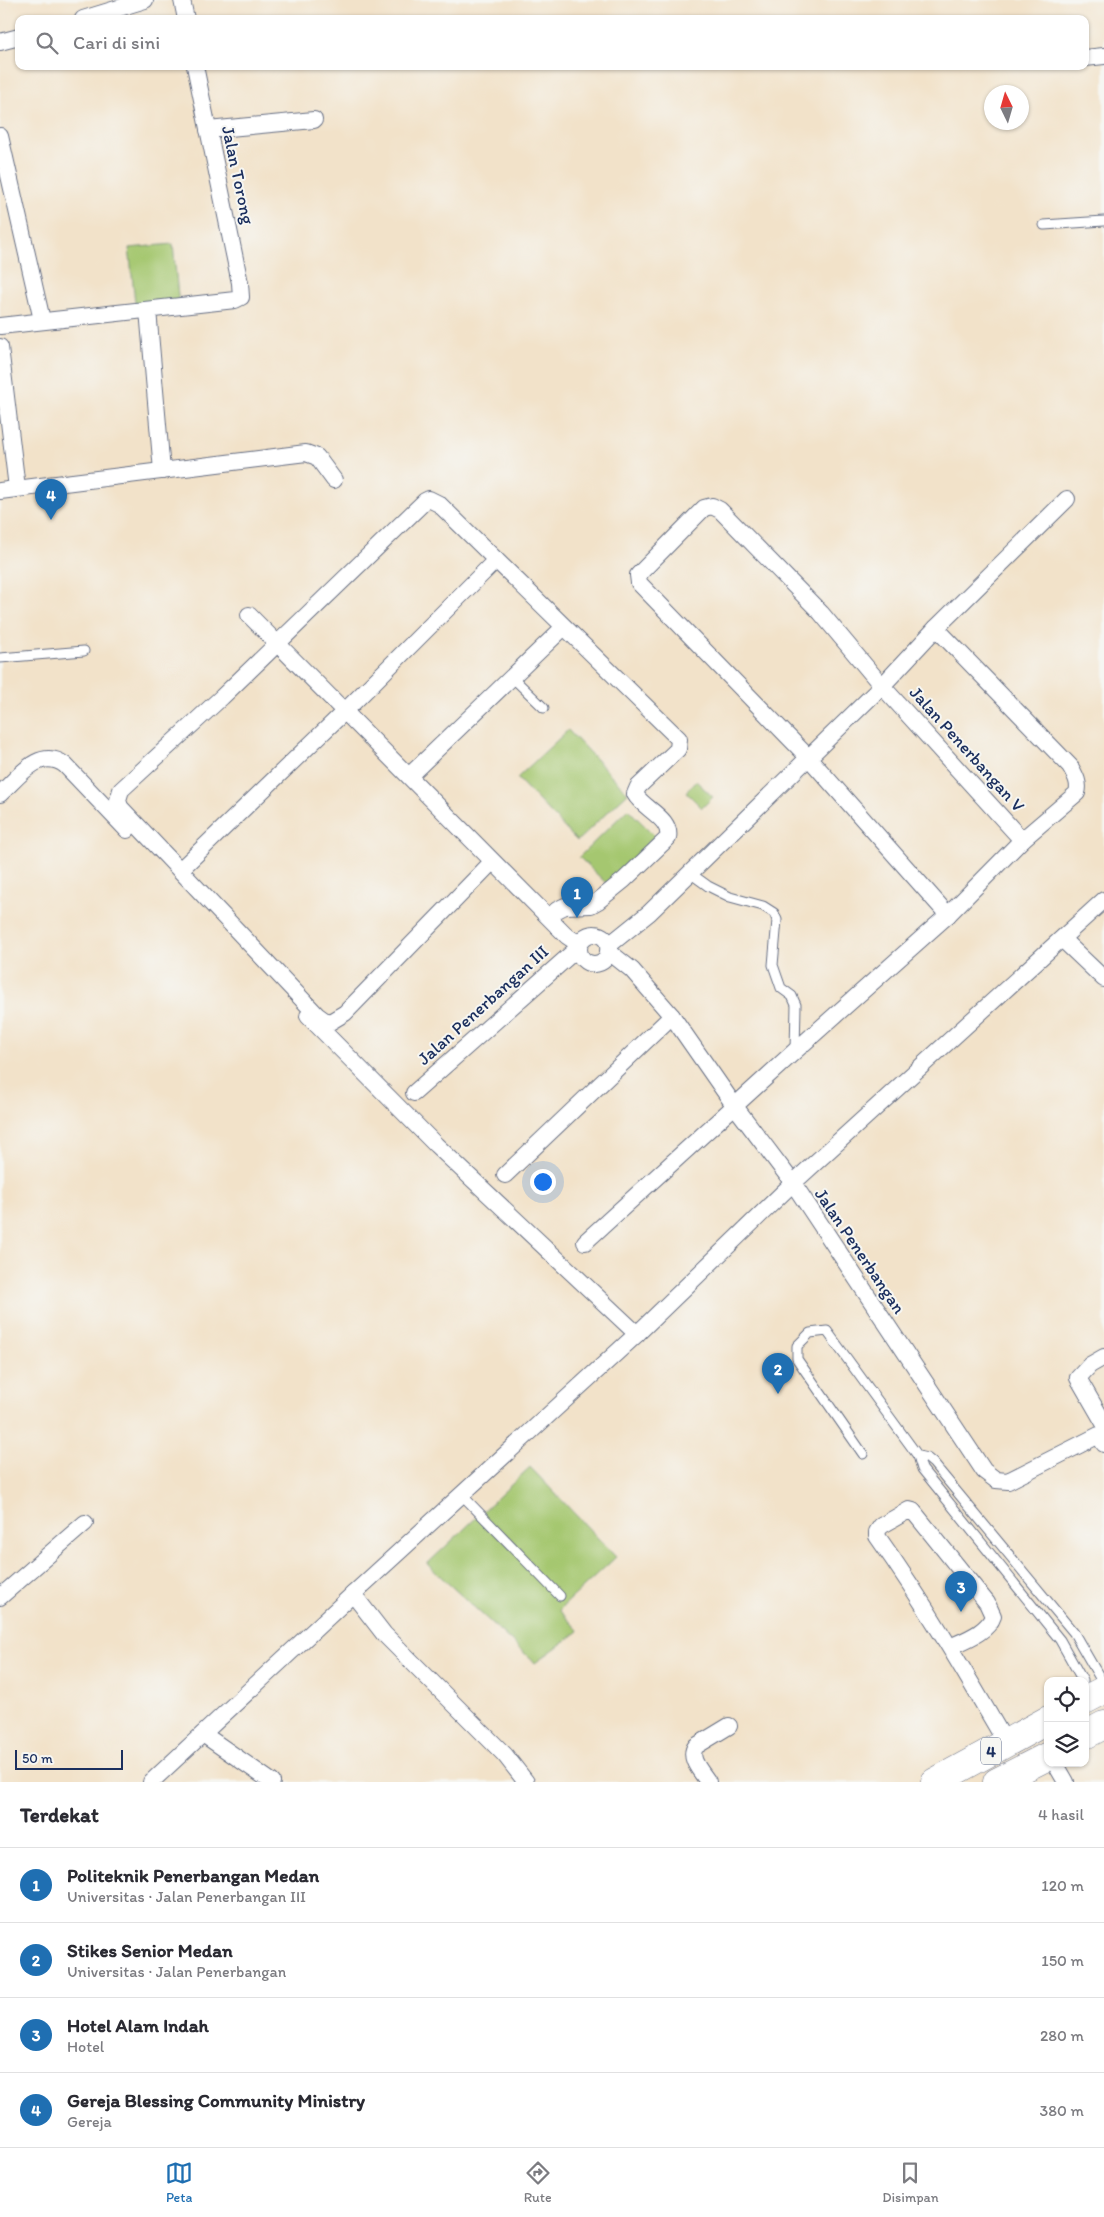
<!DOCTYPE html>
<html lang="id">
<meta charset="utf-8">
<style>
:root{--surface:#fff;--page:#f2f2f3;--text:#2b2b33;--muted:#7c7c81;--line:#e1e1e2;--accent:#1f6fb2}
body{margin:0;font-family:Itim,sans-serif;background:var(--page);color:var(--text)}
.controls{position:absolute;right:15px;bottom:15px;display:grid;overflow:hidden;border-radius:10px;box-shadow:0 1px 4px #0004}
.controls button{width:45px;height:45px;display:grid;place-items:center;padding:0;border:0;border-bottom:1px solid var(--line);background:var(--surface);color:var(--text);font:25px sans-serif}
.compass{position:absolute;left:984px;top:85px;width:45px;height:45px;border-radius:50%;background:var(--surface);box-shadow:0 1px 4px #0004;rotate:355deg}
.scale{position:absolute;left:15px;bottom:12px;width:108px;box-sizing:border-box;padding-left:5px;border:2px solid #1b2f5e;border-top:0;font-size:14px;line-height:18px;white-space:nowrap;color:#1b2f5e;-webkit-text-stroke:4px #f6f6f2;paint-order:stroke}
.you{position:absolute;left:542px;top:1181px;width:18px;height:18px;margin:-12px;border:4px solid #fff;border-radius:50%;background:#1a73e8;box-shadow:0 0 0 8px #1a73e833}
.badge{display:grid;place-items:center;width:32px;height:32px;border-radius:50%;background:var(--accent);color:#fff;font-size:16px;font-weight:700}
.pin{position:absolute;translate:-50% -41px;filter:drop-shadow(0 1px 2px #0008)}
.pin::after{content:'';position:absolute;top:26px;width:18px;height:15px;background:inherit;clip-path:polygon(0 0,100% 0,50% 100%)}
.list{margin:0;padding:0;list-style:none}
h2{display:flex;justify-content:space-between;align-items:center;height:65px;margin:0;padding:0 20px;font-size:21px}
h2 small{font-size:16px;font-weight:400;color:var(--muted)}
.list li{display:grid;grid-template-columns:32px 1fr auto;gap:15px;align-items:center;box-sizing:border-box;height:75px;padding:0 20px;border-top:1px solid var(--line)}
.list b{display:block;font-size:19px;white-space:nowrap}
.list p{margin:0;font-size:16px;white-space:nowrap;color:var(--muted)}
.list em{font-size:16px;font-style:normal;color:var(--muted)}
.icon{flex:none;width:28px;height:28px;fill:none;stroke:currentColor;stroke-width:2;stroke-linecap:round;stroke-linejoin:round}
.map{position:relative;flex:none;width:1104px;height:1782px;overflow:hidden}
.search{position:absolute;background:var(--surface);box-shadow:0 1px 4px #0004;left:15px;right:15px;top:15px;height:55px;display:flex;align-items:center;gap:12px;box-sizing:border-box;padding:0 18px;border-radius:10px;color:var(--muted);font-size:19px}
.sheet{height:365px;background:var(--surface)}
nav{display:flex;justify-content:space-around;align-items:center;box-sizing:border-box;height:70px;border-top:1px solid var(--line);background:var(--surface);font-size:14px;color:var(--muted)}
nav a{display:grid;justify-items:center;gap:2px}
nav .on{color:var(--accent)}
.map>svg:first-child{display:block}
.green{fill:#a5c770;stroke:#607b67}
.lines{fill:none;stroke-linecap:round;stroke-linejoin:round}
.service-casing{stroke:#666e83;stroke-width:11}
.minor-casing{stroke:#666e83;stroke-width:18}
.trunk-casing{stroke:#666e83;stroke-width:29}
.service{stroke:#fff;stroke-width:9}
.minor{stroke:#fff;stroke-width:16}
.trunk{stroke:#fff;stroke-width:28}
.labels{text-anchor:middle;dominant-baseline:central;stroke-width:4;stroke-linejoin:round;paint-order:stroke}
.shield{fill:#f6f6f2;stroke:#5d6b8a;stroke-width:1}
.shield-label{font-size:16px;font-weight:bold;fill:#1b2f5e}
.street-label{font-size:18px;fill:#1b2f5e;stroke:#f6f6f2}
</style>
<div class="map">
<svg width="1104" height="1782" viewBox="0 0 1104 1782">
<rect width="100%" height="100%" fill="#f6f6f2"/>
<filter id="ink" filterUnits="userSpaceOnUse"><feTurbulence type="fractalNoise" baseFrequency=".02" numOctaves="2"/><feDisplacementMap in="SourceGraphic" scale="10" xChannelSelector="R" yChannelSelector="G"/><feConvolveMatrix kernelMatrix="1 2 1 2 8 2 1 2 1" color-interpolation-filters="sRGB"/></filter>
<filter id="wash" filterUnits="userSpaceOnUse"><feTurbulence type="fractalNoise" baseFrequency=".0096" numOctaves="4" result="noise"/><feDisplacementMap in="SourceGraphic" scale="20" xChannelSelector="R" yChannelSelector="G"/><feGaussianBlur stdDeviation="1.12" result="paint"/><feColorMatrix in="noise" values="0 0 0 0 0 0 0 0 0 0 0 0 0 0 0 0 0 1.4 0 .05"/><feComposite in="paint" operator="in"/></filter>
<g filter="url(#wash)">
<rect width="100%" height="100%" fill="#f2e2c9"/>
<!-- green -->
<g class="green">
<polygon points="173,244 179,306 136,311 129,248"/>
<polygon points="568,730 628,793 577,841 517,778"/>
<polygon points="696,781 713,797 702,808 686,792"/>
<polygon points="628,809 655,836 607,884 579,857"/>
<polygon points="530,1467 616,1557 559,1610 579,1631 535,1663 427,1564"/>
</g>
</g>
<g filter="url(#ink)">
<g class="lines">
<defs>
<g id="service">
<polyline points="1044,225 1104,221"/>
<polyline points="0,658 84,651"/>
<polyline points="511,676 544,708"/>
<polyline points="690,873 708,886 730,897 763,906 774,913 777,920 773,965 781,988 792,996 796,1005 795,1051"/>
<polyline points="863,1454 797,1359 797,1346 810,1333 827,1331 918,1456 922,1469 1060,1640 1083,1681"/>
<polyline points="918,1456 927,1458 933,1463 1074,1633 1104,1685"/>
<polyline points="462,1495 560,1596"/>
</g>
<g id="minor">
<polyline points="182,0 186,19"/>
<polyline points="83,19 145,0"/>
<polyline points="0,42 19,37"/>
<polyline points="1085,58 1104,56"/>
<polyline points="208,130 314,120"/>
<polyline points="0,136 42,320"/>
<polyline points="148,310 162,471"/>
<polyline points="0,326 235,300 241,297 240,283 195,66"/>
<polyline points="0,347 17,488"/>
<polyline points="0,491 306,453 317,457 334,480"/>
<polyline points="249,615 567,936 579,944"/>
<polyline points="409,776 564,627"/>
<path d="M0,794c18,-16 39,-48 65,-29l62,65"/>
<path d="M492,862l-147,151 -15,9 -6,-2 -7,-5 -197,-208 -2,-7 3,-10 101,-93 203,-196 4,-2 10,5 240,235 -1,10 -40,38 -3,7c8,15 37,24 33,44l-44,42 -26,21 -7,4 -26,1 -8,4 -7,7"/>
<polyline points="180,870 344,712 496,560"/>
<polyline points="948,915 808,757 639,583 638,575 704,508 712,506 720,510 821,613 882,686 1022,840"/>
<circle cx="594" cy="949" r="15"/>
<polyline points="1062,939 1104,979"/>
<polyline points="608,946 649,913 882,686 936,628 1067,499"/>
<polyline points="608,951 632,970 672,1016 734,1105 793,1183 984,1471 996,1480 1008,1481 1099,1435 1104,1444"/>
<polyline points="308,1016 436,1145 637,1334"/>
<polyline points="414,1093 579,947"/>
<polyline points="505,1175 672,1016"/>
<path d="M585,1242l210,-191 153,-136 74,-75 55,-47c3,-10 -2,-18 -7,-27l-134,-138"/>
<polyline points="1104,1357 1090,1365 1078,1378 1104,1423"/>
<polyline points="353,1594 384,1634 505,1755 526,1782"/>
<polyline points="0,1597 85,1523"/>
<path d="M950,1647c15,-7 38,-15 43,-31l-6,-13 -74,-92 -4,-1 -28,16 -4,6v4c47,66 88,136 129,207"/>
<polyline points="203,1734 272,1782"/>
<polyline points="1055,1763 1066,1782"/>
<polyline points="151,1782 353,1594 637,1334 793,1183 1104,900"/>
<path d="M708,1782c-6,-10 -21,-24 -12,-36l33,-20"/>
</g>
<g id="trunk">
<polyline points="1085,1700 1104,1690"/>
<polyline points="1085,1735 1104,1725"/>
<polyline points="935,1782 1048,1720"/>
<polyline points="997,1782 1048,1756"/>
</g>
</defs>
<!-- service casing -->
<use href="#service" class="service-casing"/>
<!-- minor casing -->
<use href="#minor" class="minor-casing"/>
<!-- trunk casing -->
<use href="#trunk" class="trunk-casing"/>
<!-- service -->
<use href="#service" class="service"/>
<!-- minor -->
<use href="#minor" class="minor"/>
<!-- trunk -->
<use href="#trunk" class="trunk"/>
</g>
</g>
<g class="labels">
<!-- shield labels -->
<rect class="shield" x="981" y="1737.5" width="20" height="27" rx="4"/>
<g class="shield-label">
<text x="991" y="1751">4</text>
</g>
<!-- street labels -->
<g class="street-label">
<text transform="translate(238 175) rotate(78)">Jalan Torong</text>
<text transform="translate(967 749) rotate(48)">Jalan Penerbangan V</text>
<text transform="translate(483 1005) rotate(-42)">Jalan Penerbangan III</text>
<text transform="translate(860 1251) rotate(56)">Jalan Penerbangan</text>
</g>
</g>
</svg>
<div class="controls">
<button><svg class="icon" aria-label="locate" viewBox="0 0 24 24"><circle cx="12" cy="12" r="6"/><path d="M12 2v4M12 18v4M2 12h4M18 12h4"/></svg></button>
<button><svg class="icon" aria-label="layers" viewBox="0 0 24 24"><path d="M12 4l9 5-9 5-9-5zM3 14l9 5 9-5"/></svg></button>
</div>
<svg class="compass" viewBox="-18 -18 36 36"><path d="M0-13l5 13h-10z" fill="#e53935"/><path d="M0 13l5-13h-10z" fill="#7c7c81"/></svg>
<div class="scale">50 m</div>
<div class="you"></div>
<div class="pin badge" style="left:577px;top:918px">1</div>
<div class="pin badge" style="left:778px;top:1394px">2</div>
<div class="pin badge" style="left:961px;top:1612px">3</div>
<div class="pin badge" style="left:51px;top:520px">4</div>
<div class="search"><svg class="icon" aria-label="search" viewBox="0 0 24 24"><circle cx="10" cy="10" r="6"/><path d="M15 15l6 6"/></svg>Cari di sini</div>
</div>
<section class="sheet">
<h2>Terdekat<small>4 hasil</small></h2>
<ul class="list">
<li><span class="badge">1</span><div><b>Politeknik Penerbangan Medan</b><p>Universitas · Jalan Penerbangan III</p></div><em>120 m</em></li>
<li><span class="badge">2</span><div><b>Stikes Senior Medan</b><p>Universitas · Jalan Penerbangan</p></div><em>150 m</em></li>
<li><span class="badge">3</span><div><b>Hotel Alam Indah</b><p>Hotel</p></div><em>280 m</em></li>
<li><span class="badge">4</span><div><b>Gereja Blessing Community Ministry</b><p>Gereja</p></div><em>380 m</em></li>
</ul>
</section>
<nav>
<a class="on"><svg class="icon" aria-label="map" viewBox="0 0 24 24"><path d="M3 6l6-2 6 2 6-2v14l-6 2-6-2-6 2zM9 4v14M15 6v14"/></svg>Peta</a>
<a><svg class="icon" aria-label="directions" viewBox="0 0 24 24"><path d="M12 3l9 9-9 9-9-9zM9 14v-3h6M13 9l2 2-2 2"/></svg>Rute</a>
<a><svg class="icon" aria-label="saved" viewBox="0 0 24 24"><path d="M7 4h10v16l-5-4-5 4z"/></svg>Disimpan</a>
</nav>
